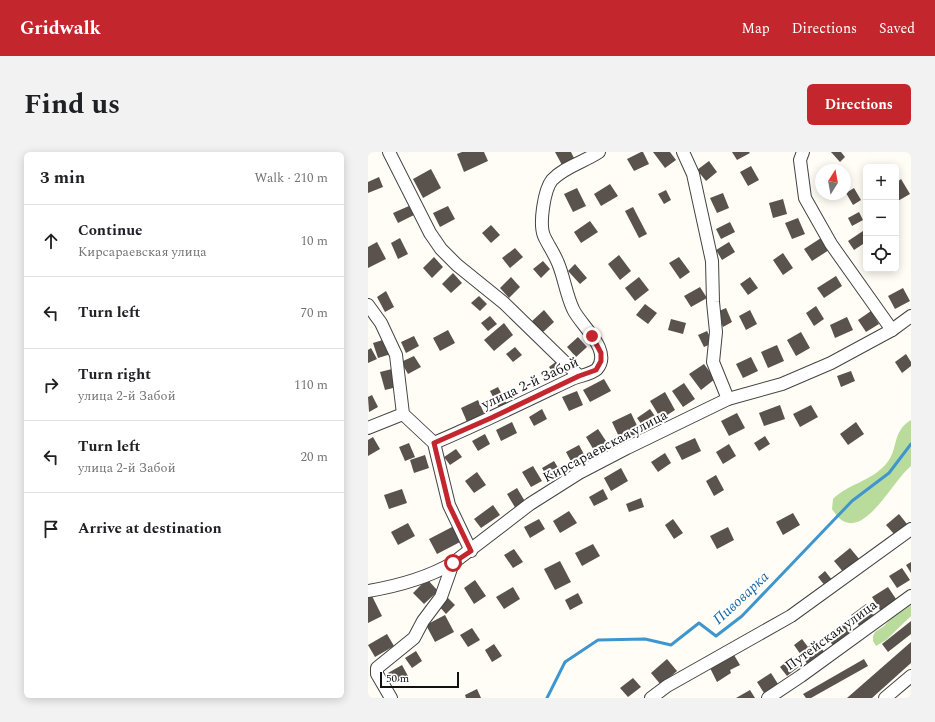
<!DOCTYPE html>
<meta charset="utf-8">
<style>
:root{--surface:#fff;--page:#f2f2f2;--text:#202124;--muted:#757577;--line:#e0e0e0;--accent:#c4262e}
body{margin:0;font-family:Spectral,serif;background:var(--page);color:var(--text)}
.controls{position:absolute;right:12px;top:12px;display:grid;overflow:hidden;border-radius:6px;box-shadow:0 2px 10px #0003}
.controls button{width:36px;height:36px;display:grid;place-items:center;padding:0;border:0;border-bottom:1px solid var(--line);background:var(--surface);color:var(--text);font:20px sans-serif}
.compass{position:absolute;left:447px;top:12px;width:36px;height:36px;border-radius:50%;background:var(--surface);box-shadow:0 2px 10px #0003;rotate:11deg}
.scale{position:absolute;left:12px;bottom:10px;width:79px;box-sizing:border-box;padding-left:4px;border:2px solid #111;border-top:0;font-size:11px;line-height:14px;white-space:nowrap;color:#111;-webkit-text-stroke:3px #fff;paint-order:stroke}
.stop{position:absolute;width:12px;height:12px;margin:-9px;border:3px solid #c4262e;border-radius:50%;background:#fff}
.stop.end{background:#c4262e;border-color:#fff;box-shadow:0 1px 4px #0008}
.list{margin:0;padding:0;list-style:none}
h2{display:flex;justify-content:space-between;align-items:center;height:52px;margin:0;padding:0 16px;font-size:17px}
h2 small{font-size:13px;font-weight:400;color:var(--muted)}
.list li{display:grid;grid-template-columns:26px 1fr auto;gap:12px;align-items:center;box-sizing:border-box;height:72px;padding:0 16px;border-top:1px solid var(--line)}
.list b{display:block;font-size:15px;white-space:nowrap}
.list p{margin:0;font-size:13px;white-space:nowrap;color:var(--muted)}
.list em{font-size:13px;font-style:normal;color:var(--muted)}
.icon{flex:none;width:22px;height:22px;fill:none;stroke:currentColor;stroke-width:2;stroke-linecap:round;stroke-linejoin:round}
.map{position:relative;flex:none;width:543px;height:546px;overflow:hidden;border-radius:6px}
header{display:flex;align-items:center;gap:24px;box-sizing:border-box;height:56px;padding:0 20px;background:var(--accent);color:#fff}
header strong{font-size:19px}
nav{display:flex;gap:22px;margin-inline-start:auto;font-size:14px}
.intro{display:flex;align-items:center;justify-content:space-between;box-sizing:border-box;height:96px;padding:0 24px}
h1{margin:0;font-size:28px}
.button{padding:10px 18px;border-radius:6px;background:var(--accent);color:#fff;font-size:14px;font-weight:700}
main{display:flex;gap:24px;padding:0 24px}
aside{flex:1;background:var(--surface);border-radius:6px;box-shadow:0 2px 10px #0003}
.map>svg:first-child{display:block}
.forest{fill:#b9dc9c}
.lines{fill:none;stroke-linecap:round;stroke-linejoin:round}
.stream{stroke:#3f96cf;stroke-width:3}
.building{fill:#5a524d}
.minor-casing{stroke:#444;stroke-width:14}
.minor{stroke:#fff;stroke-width:12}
.route{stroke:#c4262e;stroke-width:5}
.labels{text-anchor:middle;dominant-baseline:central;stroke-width:4;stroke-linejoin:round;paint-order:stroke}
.street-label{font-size:14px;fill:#111;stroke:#fff}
.water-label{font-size:15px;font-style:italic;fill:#1768a6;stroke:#fff}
</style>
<header>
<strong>Gridwalk</strong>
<nav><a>Map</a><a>Directions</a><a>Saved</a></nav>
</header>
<div class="intro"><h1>Find us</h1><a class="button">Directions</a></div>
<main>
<aside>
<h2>3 min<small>Walk · 210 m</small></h2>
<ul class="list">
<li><svg class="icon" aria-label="ahead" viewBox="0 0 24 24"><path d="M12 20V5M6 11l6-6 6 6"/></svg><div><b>Continue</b><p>Кирсараевская улица</p></div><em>10 m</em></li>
<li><svg class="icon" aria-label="left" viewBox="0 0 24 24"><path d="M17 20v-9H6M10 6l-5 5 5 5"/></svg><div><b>Turn left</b></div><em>70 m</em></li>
<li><svg class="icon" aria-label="right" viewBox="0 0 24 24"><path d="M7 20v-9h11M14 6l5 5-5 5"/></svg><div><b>Turn right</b><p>улица 2-й Забой</p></div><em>110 m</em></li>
<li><svg class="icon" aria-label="left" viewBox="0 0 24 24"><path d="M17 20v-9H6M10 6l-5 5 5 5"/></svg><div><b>Turn left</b><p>улица 2-й Забой</p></div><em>20 m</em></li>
<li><svg class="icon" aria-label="arrive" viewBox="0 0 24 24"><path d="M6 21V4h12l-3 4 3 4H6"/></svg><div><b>Arrive at destination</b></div></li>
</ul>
</aside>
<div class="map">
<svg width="543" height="546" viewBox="0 0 543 546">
<rect width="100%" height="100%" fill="#fffdf5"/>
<!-- forest -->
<g class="forest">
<path d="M543,268v46c-17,14 -40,60 -62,57 -8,-1 -13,-8 -17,-14l1,-10c15,-15 37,-17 53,-35 13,-14 5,-32 25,-44z"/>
<polygon points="543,450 543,464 518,488 508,494 505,489 505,484 507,480 516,474 529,460"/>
</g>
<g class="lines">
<!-- stream -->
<polyline class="stream" points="179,546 197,510 230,488 277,487 303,493 331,471 348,484 374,464 484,349 521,321 543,292"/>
</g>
<!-- building -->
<g class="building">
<polygon points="94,0 116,0 120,9 96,20 89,2"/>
<polygon points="187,0 203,0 206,6 194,13"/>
<polygon points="273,0 275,0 281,12 266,19 259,7"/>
<polygon points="285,0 302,0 308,8 297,16"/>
<polygon points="364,0 381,0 382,1 369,8"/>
<polygon points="463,0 473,0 477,5 472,10"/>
<polygon points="341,9 349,20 338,29 329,18"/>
<polygon points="383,14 391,28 380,34 372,20"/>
<polygon points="63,17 73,36 55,46 45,27"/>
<polygon points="11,25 15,35 0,41 0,30"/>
<polygon points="533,27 542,42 528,50 528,31"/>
<polygon points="242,32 250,44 233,54 226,42"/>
<polygon points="209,36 218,54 205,60 196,42"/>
<polygon points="486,36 493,48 485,53 478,41"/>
<polygon points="298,38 303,48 296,52 290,42"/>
<polygon points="355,41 361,56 349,61 342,46"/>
<polygon points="415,47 419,62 405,66 401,51"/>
<polygon points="41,54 46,63 30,71 25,61"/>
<polygon points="80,54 87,67 72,75 65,61"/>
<polygon points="265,55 279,82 271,86 257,59"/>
<polygon points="491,60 495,68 484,74 480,66"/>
<polygon points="430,66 437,82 424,87 417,71"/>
<polygon points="222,69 230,80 213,91 206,80"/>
<polygon points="362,70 367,80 353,87 348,77"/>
<polygon points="123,73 132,83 123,91 114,81"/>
<polygon points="495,79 498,83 498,90 486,98 480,89"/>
<polygon points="32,86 40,102 30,107 23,91"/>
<polygon points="453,86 461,98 444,109 436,97"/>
<polygon points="9,90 18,107 0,116 0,95"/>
<polygon points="361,90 367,100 354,108 348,98"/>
<polygon points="147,96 155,105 142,116 134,106"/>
<polygon points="415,101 425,116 415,123 405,108"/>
<polygon points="251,103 263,119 252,128 240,112"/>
<polygon points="66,105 75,115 64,126 55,116"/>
<polygon points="311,105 322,120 312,127 301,111"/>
<polygon points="175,109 182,117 173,126 165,117"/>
<polygon points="207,112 219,126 212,132 200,119"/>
<polygon points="85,121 94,131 83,141 74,132"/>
<polygon points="468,124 474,134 456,146 449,136"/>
<polygon points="143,125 152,135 141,146 132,136"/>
<polygon points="271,125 281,138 267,149 257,136"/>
<polygon points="382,125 390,136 380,143 372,132"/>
<polygon points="332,135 339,146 323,155 316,144"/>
<polygon points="535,136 542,149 527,157 520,144"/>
<polygon points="18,139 26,155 17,160 9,145"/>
<polygon points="111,144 119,152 112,159 103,151"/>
<polygon points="277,152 289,161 280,172 268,163"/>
<polygon points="448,154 456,167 446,174 438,161"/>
<polygon points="358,156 364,170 355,175 349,160"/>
<polygon points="176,158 186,170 174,181 163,170"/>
<polygon points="382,158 389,172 378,178 371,164"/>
<polygon points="503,159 511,172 498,180 490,168"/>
<polygon points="122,164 129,172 120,179 113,171"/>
<polygon points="479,165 485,178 467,186 462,173"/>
<polygon points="303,167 318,171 315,182 300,178"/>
<polygon points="136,171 145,183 126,199 116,188"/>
<polygon points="80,178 87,191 72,199 65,186"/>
<polygon points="339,179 345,191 336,195 330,183"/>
<polygon points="433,180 442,196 428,204 419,188"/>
<polygon points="46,184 51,194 38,201 33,190"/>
<polygon points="210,185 219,195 208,205 199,195"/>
<polygon points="18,187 23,202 10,206 5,191"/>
<polygon points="409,193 416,209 400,216 393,200"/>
<polygon points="147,195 154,203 145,210 138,202"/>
<polygon points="3,196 9,207 0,211 0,198"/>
<polygon points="538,202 543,210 543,214 534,221 527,210"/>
<polygon points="46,204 53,215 40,222 33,210"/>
<polygon points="383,205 390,219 375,226 368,212"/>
<polygon points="189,209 196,219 187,224 181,215"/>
<polygon points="336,212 347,227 333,238 321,222"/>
<polygon points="24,217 29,235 17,238 12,220"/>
<polygon points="483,219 487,229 473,235 469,224"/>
<polygon points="236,227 243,239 222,250 215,238"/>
<polygon points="316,231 327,247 315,255 304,239"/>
<polygon points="130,235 140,254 132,258 122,239"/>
<polygon points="209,239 215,253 201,259 194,245"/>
<polygon points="297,240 307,258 293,267 282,249"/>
<polygon points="4,243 10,255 1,260 0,245"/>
<polygon points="110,248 116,261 99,270 93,256"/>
<polygon points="412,253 417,267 396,274 391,261"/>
<polygon points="443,253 450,265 432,275 425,262"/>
<polygon points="174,257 179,267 166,274 161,265"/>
<polygon points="282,257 289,267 276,276 269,266"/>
<polygon points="263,261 272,280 253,289 244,270"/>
<polygon points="369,261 377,276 361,284 353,269"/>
<polygon points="144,270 149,281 133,289 128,278"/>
<polygon points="488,270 496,282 480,293 472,282"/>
<polygon points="230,277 240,292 227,300 218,285"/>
<polygon points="117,282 122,292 110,299 104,289"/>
<polygon points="397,284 402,292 391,299 386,291"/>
<polygon points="5,285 12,297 0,304 0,288"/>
<polygon points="327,286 333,299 314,308 307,295"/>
<polygon points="41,291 47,305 37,309 31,295"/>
<polygon points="361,292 368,304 355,312 348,300"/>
<polygon points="211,293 218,306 205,313 198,300"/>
<polygon points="88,297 94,305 82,313 76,305"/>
<polygon points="297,301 303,311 290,320 283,310"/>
<polygon points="57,303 61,316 46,321 42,308"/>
<polygon points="186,309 192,319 180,326 174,316"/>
<polygon points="165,314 174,329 163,335 154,320"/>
<polygon points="253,316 260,329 243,339 236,326"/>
<polygon points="109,320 118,333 106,341 97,329"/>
<polygon points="348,323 356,338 346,344 338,329"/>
<polygon points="149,336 158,351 148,357 139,342"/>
<polygon points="34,337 39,351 21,357 16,343"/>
<polygon points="235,337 240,347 226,354 221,345"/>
<polygon points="273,346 276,355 261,360 258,352"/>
<polygon points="125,353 132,363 113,376 106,367"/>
<polygon points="201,359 209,371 192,381 185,369"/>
<polygon points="425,361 432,373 415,383 408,370"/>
<polygon points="531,362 539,372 526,382 518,373"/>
<polygon points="171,367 177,377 162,386 156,375"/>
<polygon points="305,367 315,381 306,387 297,373"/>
<polygon points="40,371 47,384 30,393 23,380"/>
<polygon points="86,374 94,389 69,402 61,387"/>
<polygon points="360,375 366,388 349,397 342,384"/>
<polygon points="225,392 232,404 214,414 207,401"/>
<polygon points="482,396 492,408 476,421 466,409"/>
<polygon points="146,397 155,410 145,416 136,403"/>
<polygon points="192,409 203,430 187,438 176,417"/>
<polygon points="543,410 543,421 538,413"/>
<polygon points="534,416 542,428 529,436 521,424"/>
<polygon points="457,419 465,429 458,435 450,425"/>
<polygon points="59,427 70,439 56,452 45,441"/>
<polygon points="107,428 118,444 106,452 96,436"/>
<polygon points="145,435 152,447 136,457 128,445"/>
<polygon points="520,435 530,450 514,461 504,445"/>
<polygon points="210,441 215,451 202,458 197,448"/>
<polygon points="4,444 14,464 0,471 0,446"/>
<polygon points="78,444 87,453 78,462 70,453"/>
<polygon points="498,452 507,464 492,475 483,463"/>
<polygon points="77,463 86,480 67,490 58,473"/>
<polygon points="543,469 543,482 520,500 514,492"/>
<polygon points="475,471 484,483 466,495 458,484"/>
<polygon points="104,476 112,488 100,495 92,483"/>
<polygon points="19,482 26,494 7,505 0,493"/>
<polygon points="434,487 440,495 448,489 457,501 440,513 426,493"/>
<polygon points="543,490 543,511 504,546 479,546"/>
<polygon points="126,492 134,504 124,510 117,498"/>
<polygon points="48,499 54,509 44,516 37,506"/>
<polygon points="366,503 372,513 362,518 363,521 349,530 342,516"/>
<polygon points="425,504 432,514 419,524 412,515"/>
<polygon points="299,507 309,519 293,533 283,521"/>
<polygon points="496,507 500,514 443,546 438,546 435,542"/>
<polygon points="34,513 40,524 27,531 20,521"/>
<polygon points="403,521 410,532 396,541 389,530"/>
<polygon points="265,526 273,535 260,545 252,536"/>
<polygon points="109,537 113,546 98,546 97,543"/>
<polygon points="382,538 387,546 368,546"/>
</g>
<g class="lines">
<defs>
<g id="minor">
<polyline points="21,0 62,81 73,97 89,113 136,151 211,224"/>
<polyline points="315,0 325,22 344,109 345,150 348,180 345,210 360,247"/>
<polyline points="435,0 432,8 437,46 463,92 524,178"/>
<polyline points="0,153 13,171 28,203 35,262 66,291 81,353 103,399"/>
<polyline points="0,276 35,262"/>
<path d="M66,291c47,-20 92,-42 138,-64 7,-3 20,-5 25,-10 16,-19 -17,-44 -24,-60 -7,-15 -9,-32 -15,-46 -4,-10 -10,-18 -14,-27 -5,-12 0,-46 8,-56 12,-13 32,-18 47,-28"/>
<path d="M0,439c30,-5 59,-13 85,-28"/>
<polyline points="23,546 9,522 9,516 46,486 55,469 73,445 85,411 162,352 211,321 259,296 360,247 414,232 463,211 524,178 543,164"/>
<polyline points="283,546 299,534 423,464 543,377"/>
<polyline points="400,546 433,524 543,444"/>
<polyline points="517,546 543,524"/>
</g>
</defs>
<!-- minor casing -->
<use href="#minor" class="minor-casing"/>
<!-- minor -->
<use href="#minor" class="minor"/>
</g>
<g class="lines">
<!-- route -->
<polyline class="route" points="85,411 103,399 81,353 66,291 123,266 211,224 228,218 233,209 233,201 224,184"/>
</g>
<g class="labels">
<!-- street labels -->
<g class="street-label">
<text transform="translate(162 231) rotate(-25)">улица 2-й Забой</text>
<text transform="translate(237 294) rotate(-28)">Кирсараевская улица</text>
<text transform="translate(463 483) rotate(-36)">Путейская улица</text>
</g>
<!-- water labels -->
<g class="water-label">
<text transform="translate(373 446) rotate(-43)">Пивоварка</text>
</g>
</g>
</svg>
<div class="controls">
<button>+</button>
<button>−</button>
<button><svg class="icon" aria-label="locate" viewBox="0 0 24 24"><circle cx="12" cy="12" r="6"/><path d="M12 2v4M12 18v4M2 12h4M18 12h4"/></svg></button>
</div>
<svg class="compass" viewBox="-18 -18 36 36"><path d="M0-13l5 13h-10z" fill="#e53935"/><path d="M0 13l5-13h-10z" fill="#757577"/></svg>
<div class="scale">50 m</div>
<div class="stop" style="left:85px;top:411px"></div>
<div class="stop end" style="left:224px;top:184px"></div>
</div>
</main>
